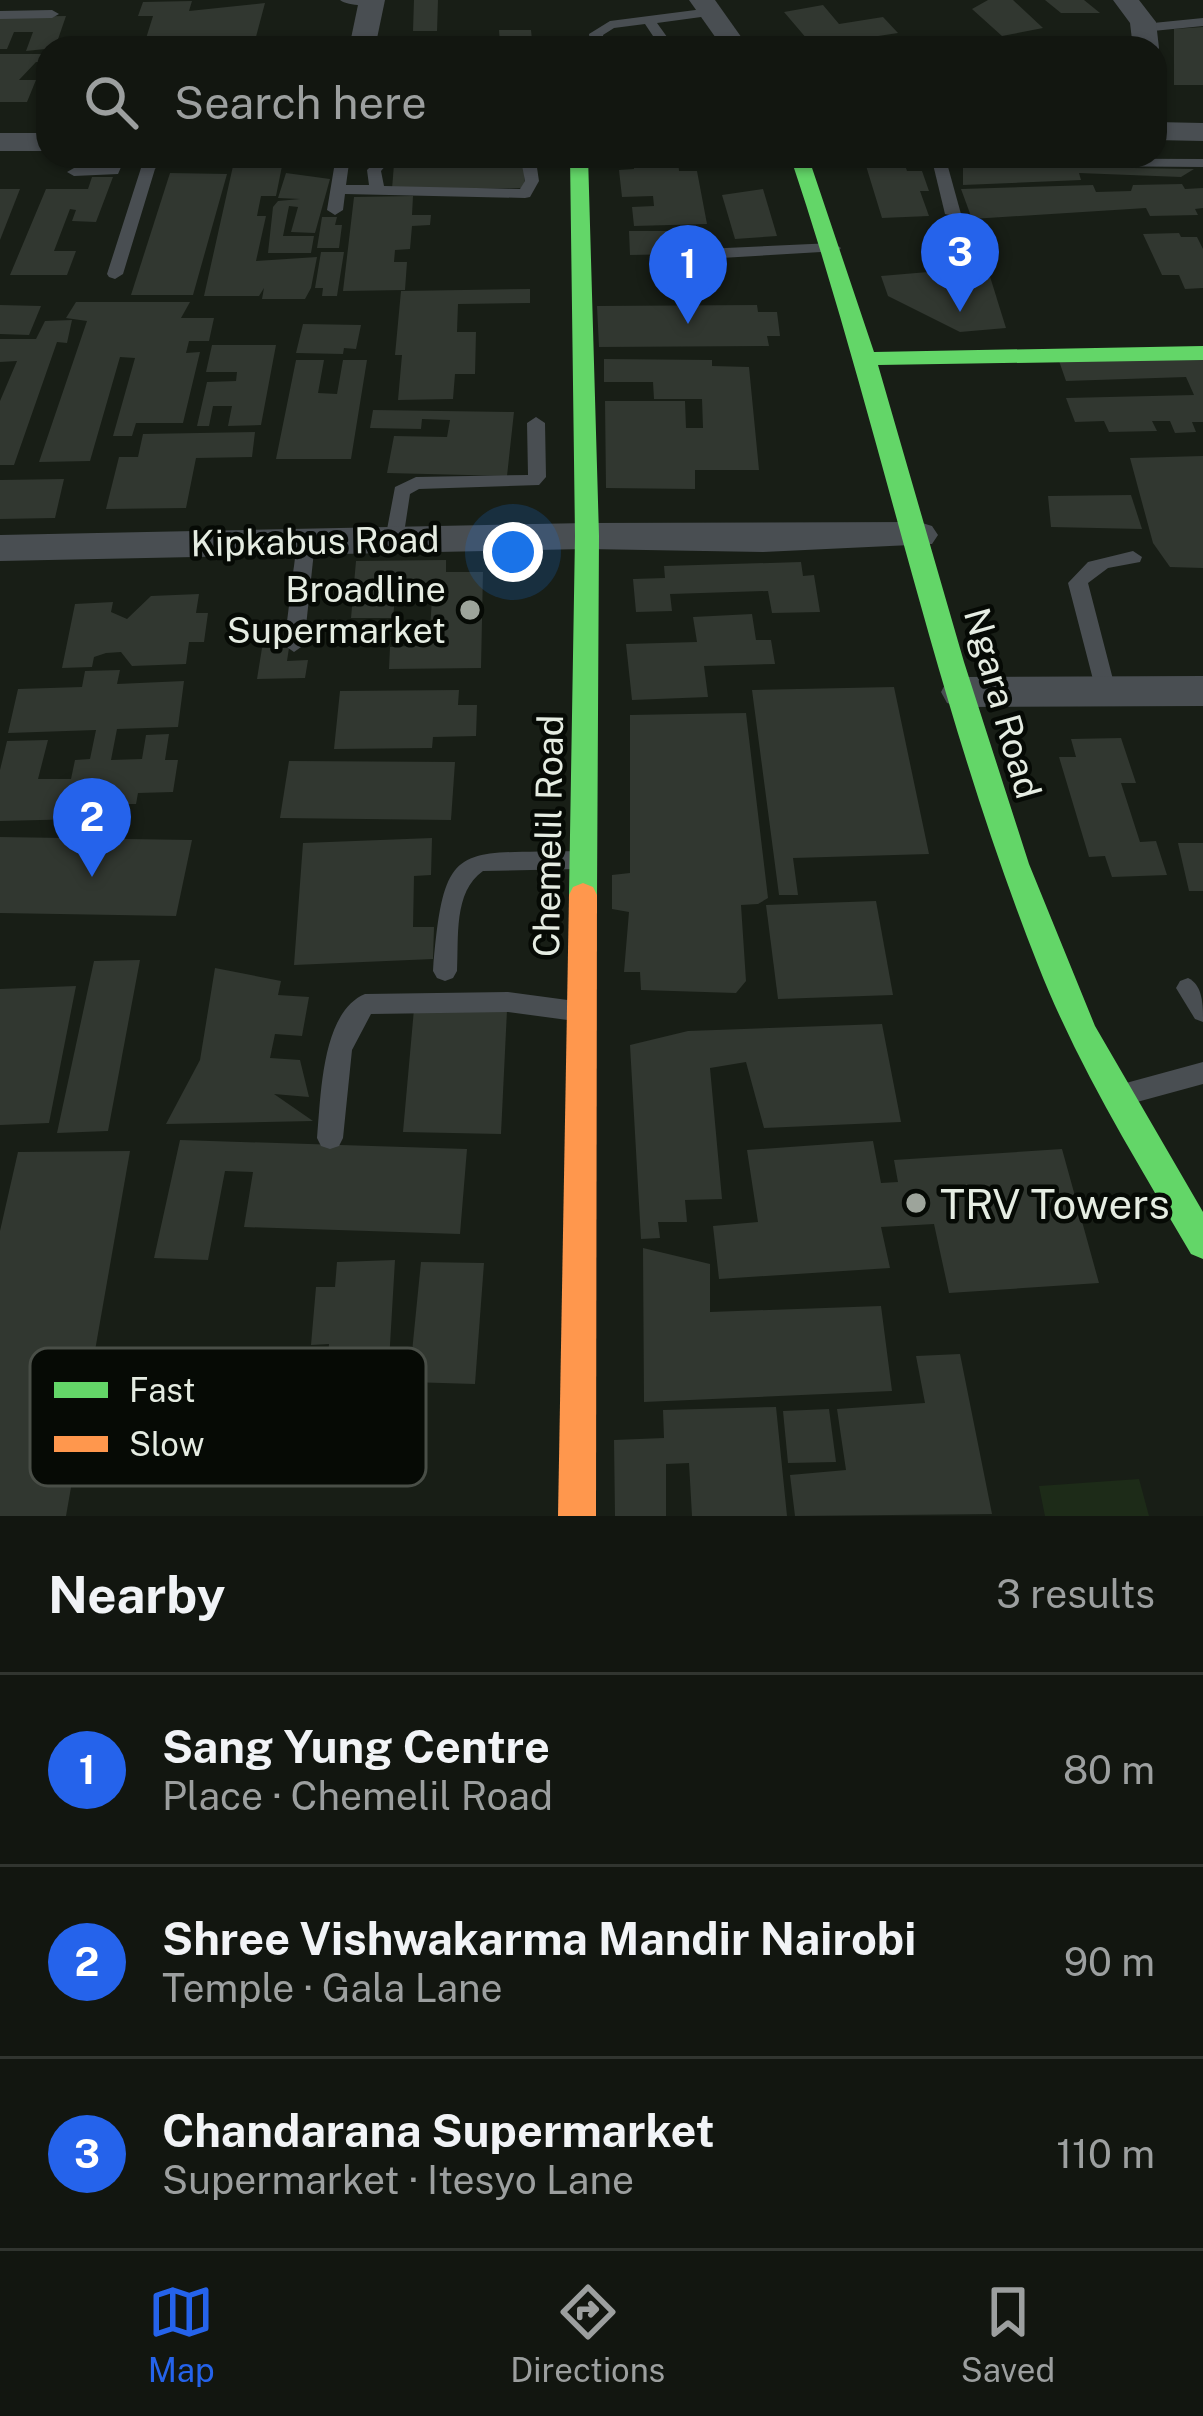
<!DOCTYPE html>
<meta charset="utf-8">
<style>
:root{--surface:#121610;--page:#1b1f19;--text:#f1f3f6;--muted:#9c9f9f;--line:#313530;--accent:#2563eb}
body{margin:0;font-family:"Public Sans",sans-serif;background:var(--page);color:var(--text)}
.you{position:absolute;left:513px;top:552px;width:42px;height:42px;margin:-30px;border:9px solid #fff;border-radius:50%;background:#1a73e8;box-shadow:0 0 0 18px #1a73e833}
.badge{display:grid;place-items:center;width:78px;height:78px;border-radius:50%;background:var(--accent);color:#fff;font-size:39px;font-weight:700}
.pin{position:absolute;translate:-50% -99px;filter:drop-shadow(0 3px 6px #0008)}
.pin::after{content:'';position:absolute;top:63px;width:42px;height:36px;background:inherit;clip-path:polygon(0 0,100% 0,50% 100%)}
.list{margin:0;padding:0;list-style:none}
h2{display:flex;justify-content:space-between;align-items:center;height:156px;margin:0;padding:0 48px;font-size:51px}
h2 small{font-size:39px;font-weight:400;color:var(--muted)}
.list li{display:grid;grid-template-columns:78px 1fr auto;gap:36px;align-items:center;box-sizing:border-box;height:192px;padding:0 48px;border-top:3px solid var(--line)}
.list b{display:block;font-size:45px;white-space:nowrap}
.list p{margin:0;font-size:39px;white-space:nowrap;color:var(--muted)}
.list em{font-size:39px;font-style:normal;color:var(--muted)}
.icon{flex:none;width:66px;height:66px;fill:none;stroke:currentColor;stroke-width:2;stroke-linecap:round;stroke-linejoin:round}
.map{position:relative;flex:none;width:1203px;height:1516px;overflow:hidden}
.search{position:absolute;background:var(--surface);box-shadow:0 3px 9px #0004;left:36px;right:36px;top:36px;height:132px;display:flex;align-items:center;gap:30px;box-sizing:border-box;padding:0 42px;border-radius:36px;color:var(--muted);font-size:45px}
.sheet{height:732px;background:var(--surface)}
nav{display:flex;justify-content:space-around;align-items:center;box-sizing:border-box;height:168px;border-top:3px solid var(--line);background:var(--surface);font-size:33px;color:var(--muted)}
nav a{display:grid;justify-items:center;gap:6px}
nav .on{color:var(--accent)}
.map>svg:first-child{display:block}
.built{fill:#1d2b18}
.building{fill:#313730}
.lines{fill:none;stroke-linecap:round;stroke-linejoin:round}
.lane{fill:#494e52;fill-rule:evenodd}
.street{fill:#494e52;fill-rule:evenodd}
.fast{fill:#63d668;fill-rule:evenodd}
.slow{fill:#ff974d;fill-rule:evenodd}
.poi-dot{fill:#9da49b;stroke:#060a05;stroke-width:4.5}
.labels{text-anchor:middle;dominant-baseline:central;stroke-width:9;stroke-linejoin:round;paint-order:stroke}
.street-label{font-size:36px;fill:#e5ece2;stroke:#060a05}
.poi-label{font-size:36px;fill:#e5ece2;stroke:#060a05;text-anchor:end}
.near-poi-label{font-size:42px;fill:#e5ece2;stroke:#060a05;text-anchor:start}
.key{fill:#060a05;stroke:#494e47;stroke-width:3}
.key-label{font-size:33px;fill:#e5ece2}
</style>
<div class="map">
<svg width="1203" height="1516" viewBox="0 0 1203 1516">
<rect width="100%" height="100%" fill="#181e16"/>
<!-- built -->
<polygon class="built" points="1139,1479 1149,1516 1045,1516 1039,1486"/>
<!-- building -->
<g class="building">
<polygon points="414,0 438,0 437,31 413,31"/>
<polygon points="988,0 1013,0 1043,28 1002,36 972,9"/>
<polygon points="1045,0 1084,0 1100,13 1061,13"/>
<polygon points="192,1 189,11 265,3 253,48 143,48 153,16 138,16 143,2"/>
<polygon points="823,5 839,24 883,17 898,33 813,46 784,12"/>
<polygon points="66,16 55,48 26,51 33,32 14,32 7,49 0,49 0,17"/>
<polygon points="1203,27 1203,85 1174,85 1174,29"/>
<polygon points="499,30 531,30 532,40 558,40 559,48 492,48 500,44"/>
<polygon points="0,54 48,54 47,62 36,62 19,80 36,80 27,102 0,102"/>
<polygon points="270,156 284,156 276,196 261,196 257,216 266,216 256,261 317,257 311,288 305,299 262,299 264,288 259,296 204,296 233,166 268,166"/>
<polygon points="863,156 902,156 907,171 922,171 929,191 920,191 929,216 882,218"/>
<polygon points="678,159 679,171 697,171 707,224 634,226 632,207 654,206 653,196 622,197 619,170 634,169 633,160"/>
<polygon points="524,162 525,188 392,189 394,164"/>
<polygon points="963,165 1194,169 1181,177 1079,173 1081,180 963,185"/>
<polygon points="170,173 227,174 193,295 131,295"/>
<polygon points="286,173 330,179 315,233 291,232 298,207 289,206 283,236 314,236 311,253 268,253 273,207 278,201 300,199 278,198"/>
<polygon points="92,177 113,177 96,222 72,221 76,210 70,209 54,251 76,251 67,275 10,275 46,189 88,189"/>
<polygon points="1182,184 1185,189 1203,188 1203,208 1195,209 1198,215 1150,216 1146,208 972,219 961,189 1093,185 1096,192 1131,191 1133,185"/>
<polygon points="0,189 20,189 0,240"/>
<polygon points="763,189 777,236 735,239 722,195"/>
<polygon points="413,196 412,215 431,215 430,225 412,226 410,249 395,250 394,262 407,262 405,290 343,291 354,197"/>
<polygon points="322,217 337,217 335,225 342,225 339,248 317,248"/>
<polygon points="629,231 691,231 692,239 680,239 681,254 630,255"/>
<polygon points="1179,233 1181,237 1197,237 1203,249 1203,288 1185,289 1179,275 1162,275 1143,234"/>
<polygon points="321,252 344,252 337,296 322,296 323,288 315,288"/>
<polygon points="987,267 1006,328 960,332 888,296 881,276"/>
<polygon points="530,289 530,303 458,304 457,332 476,332 475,374 455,374 453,399 398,400 402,355 395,355 401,291"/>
<polygon points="76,302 190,302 181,318 214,318 209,341 189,341 186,353 200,352 183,423 136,423 132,436 113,436 135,358 120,357 90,461 39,462 87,321 66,318"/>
<polygon points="0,305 41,306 29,335 0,334"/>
<polygon points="757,305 758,312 777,312 780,336 767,336 769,346 599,347 597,306"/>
<polygon points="72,320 67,343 57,342 14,465 0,465 0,401 17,361 0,362 0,339 36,339 45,321"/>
<polygon points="303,324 361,325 356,349 344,348 343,354 296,353"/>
<polygon points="212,345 276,345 261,425 228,426 232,406 213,406 209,426 197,426 207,382 236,381 237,372 206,372"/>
<polygon points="1203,356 1203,422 1192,422 1196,432 1175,433 1170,421 1152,421 1157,431 1109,432 1104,421 1075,422 1066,398 1194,395 1186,377 1066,381 1058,358"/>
<polygon points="604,359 712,360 712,366 749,367 759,470 695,470 695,489 606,488 605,401 685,401 686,428 703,428 702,399 654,399 653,382 604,382"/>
<polygon points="296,360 324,360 318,393 337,394 343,360 367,360 351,459 276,459"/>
<polygon points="373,410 514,412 507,476 387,473 394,436 447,437 450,420 422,419 421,429 370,428"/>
<polygon points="255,432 252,457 196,458 186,508 106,509 119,457 138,457 143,434"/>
<polygon points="1203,456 1203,568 1170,567 1153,543 1130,458"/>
<polygon points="64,479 55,518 0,519 0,480"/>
<polygon points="1131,495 1142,529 1051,527 1048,496"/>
<polygon points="446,560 446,572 483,572 481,668 389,669 390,647 407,646 409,632 430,631 432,597 395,597 393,618 351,618 356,561"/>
<polygon points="801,562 803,576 814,575 820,612 772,613 768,591 670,594 672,611 636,612 633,579 665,578 664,566"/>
<polygon points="199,594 196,613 208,613 204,642 189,642 186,664 132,666 121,652 106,653 94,657 92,667 62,668 75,604 113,602 111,612 127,619 151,596"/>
<polygon points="752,614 756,640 771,640 775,664 704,666 708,697 632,700 626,644 697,642 693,617"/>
<polygon points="262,648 289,648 287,661 308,660 305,678 257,679"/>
<polygon points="120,670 117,684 184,681 178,727 117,729 111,760 142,759 146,735 169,734 165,760 178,760 173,792 138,793 136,804 125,804 122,818 0,821 0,770 7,741 48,740 38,779 71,779 75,760 90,759 96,730 8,733 18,689 82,687 85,671"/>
<polygon points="894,687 929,854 793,858 798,895 779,895 752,690"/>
<polygon points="459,690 458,705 477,705 476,736 433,737 432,748 334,749 340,691"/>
<polygon points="746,713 768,898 758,904 741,905 746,981 736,993 641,990 640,972 624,972 629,912 612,909 612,875 630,873 630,715"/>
<polygon points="1121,738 1136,783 1121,783 1140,842 1156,841 1167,875 1112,877 1105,856 1089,857 1059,757 1076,757 1071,739"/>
<polygon points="289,761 455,762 451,820 280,818"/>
<polygon points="0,837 192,840 176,916 0,913"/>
<polygon points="432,838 431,875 414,876 413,927 434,927 433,959 294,965 303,843"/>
<polygon points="1178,843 1203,843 1203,891 1189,891"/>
<polygon points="876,901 893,995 778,999 766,905"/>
<polygon points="140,960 108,1131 57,1133 94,961"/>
<polygon points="215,968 281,981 278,995 309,997 302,1036 275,1034 270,1058 300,1060 309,1097 274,1094 313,1121 166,1124 200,1060"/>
<polygon points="76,986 49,1123 0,1125 0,989"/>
<polygon points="414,1009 507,1010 501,1134 403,1132"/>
<polygon points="882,1024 901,1122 764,1128 746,1062 710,1068 722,1199 685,1200 687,1222 658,1222 660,1238 641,1239 630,1045 688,1031"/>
<polygon points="180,1140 467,1149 460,1234 244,1227 253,1172 225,1171 208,1260 154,1258"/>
<polygon points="873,1141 881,1183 898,1182 894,1160 1062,1149 1099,1283 949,1293 934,1224 881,1227 890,1268 719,1279 713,1226 758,1222 747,1150"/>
<polygon points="130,1151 66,1516 0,1516 0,1231 18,1152"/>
<polygon points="643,1248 710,1264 710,1312 881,1306 892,1391 644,1402"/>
<polygon points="395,1260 388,1379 326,1381 329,1344 311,1345 316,1287 335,1287 337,1262"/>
<polygon points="421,1262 484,1263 475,1384 409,1382"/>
<polygon points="960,1354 992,1514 795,1516 790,1475 846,1470 837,1409 925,1403 916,1356"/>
<polygon points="776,1407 787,1516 692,1516 689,1463 666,1464 666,1516 615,1516 614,1440 664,1438 663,1410"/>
<polygon points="829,1409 836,1462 788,1463 783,1411"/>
</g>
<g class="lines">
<!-- lane -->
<g class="lane">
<path d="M340,0h38v1c-8,6 -30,5 -38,-1z"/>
<polygon points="711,8 718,12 716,15 657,23 675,48 661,48 645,24 614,28 603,35 605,48 591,48 589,34 610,21"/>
<polygon points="0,11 52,10 59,14 52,18 0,19"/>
<polygon points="1203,18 1203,26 1143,32 1136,28 1143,24"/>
<polygon points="362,41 432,44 439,48 357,48 357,42"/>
<polygon points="112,156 126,156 118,174 74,176 67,172 74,168 107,167"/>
<polygon points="151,156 193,156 198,160 191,164 158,165 155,169 123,274 115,279 109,277 107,274 141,168"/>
<path d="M336,156h14l-4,29h23l-2,-15 14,-14 148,1 7,4 3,20 -9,16 -5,1 -180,-4 -2,16 -8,5 -8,-5zM387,164l135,1 3,16 -5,8 -136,-3 -3,-15z"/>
<polygon points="931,156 945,156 961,214 958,217 945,214"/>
<polygon points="969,158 1203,159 1203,167 964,165 962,162"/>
<polygon points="833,243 841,248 838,251 704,259 696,254 704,249"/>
<polygon points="536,417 545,423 546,477 539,485 419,489 410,494 403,540 401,544 387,544 385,540 395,487 416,477 528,475 527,423"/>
<polygon points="306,536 315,542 304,645 294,652 284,645 297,542"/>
<polygon points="1133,551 1142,557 1140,562 1108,568 1088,583 1116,691 1106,699 1096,691 1068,583 1088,562"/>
<path d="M578,851l8,3 3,6 -3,6 -8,3 -95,2c-30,21 -24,67 -26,100l-4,7 -8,3 -8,-3 -4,-7c11,-133 23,-117 145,-120z"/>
<path d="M1188,978c15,7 15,27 15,44l-8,-3 -19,-31 4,-7z"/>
<path d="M508,992l67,9 8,3 4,7 -4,7 -8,3 -67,-9 -137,2 -19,36 -9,88 -4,8 -9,3 -9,-3 -4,-8c4,-40 4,-126 48,-144z"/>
<polygon points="1203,1062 1203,1084 1126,1105 1117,1102 1114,1094 1117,1086 1126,1083"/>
</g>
<!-- street -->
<g class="street">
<polygon points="359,0 385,0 375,48 349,48"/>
<polygon points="689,0 715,0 749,48 723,48"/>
<polygon points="1113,0 1139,0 1156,22 1159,48 1155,54 1155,48 1133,48 1130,23"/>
<polygon points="1155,122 1203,123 1203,141 1155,140"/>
<rect x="0" y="133" width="48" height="18"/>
<polygon points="919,522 932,526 938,535 932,544 763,552 587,549 0,561 0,535 587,523"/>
<polygon points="1203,676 1203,706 961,707 947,703 941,692 947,681 961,677"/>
</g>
<!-- fast -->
<g class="fast">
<polygon points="570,156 588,156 599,536 597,895 593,903 583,907 573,903 569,895 575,536"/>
<path d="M790,156h18l66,196 329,-6v14l-325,5 86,297 65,202 66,162 108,186v47l-12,-5c-55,-94 -113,-187 -153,-289 -104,-262 -158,-542 -248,-809z"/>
</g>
<!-- slow -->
<polygon class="slow" points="583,883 593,887 597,895 596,1516 558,1516 569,895 573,887"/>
</g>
<!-- markers -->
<g class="poi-dot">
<circle cx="470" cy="610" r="12"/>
<circle cx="916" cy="1203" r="12"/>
</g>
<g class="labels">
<!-- street labels -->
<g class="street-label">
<text transform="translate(315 541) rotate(-1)">Kipkabus Road</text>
<text transform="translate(1003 703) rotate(74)">Ngara Road</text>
<text transform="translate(548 836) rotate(-89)">Chemelil Road</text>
</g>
<!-- poi labels -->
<g class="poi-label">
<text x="446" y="589">Broadline<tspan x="446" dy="41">Supermarket</tspan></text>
</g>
<!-- near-poi labels -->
<g class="near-poi-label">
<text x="940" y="1203">TRV Towers</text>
</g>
</g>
<!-- legend -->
<rect x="30" y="1348" width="396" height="138" rx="18" class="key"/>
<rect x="54" y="1382" width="54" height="16" fill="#63d668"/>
<rect x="54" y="1436" width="54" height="16" fill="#ff974d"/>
<g class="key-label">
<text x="129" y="1402">Fast</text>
<text x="129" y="1456">Slow</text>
</g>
</svg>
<div class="you"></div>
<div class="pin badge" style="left:688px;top:324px">1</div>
<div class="pin badge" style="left:92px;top:877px">2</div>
<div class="pin badge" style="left:960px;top:312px">3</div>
<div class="search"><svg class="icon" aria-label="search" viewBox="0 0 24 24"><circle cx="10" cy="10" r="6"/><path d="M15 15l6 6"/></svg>Search here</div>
</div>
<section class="sheet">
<h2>Nearby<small>3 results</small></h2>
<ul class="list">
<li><span class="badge">1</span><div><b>Sang Yung Centre</b><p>Place · Chemelil Road</p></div><em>80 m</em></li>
<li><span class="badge">2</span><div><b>Shree Vishwakarma Mandir Nairobi</b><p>Temple · Gala Lane</p></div><em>90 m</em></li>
<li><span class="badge">3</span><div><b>Chandarana Supermarket</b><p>Supermarket · Itesyo Lane</p></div><em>110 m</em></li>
</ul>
</section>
<nav>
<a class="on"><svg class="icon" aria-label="map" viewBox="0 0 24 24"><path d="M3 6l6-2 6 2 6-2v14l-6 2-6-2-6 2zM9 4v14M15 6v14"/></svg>Map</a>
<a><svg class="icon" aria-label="directions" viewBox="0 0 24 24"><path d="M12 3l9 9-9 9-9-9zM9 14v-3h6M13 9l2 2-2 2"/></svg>Directions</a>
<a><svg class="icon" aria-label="saved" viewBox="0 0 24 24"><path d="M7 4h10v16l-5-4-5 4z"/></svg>Saved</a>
</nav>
